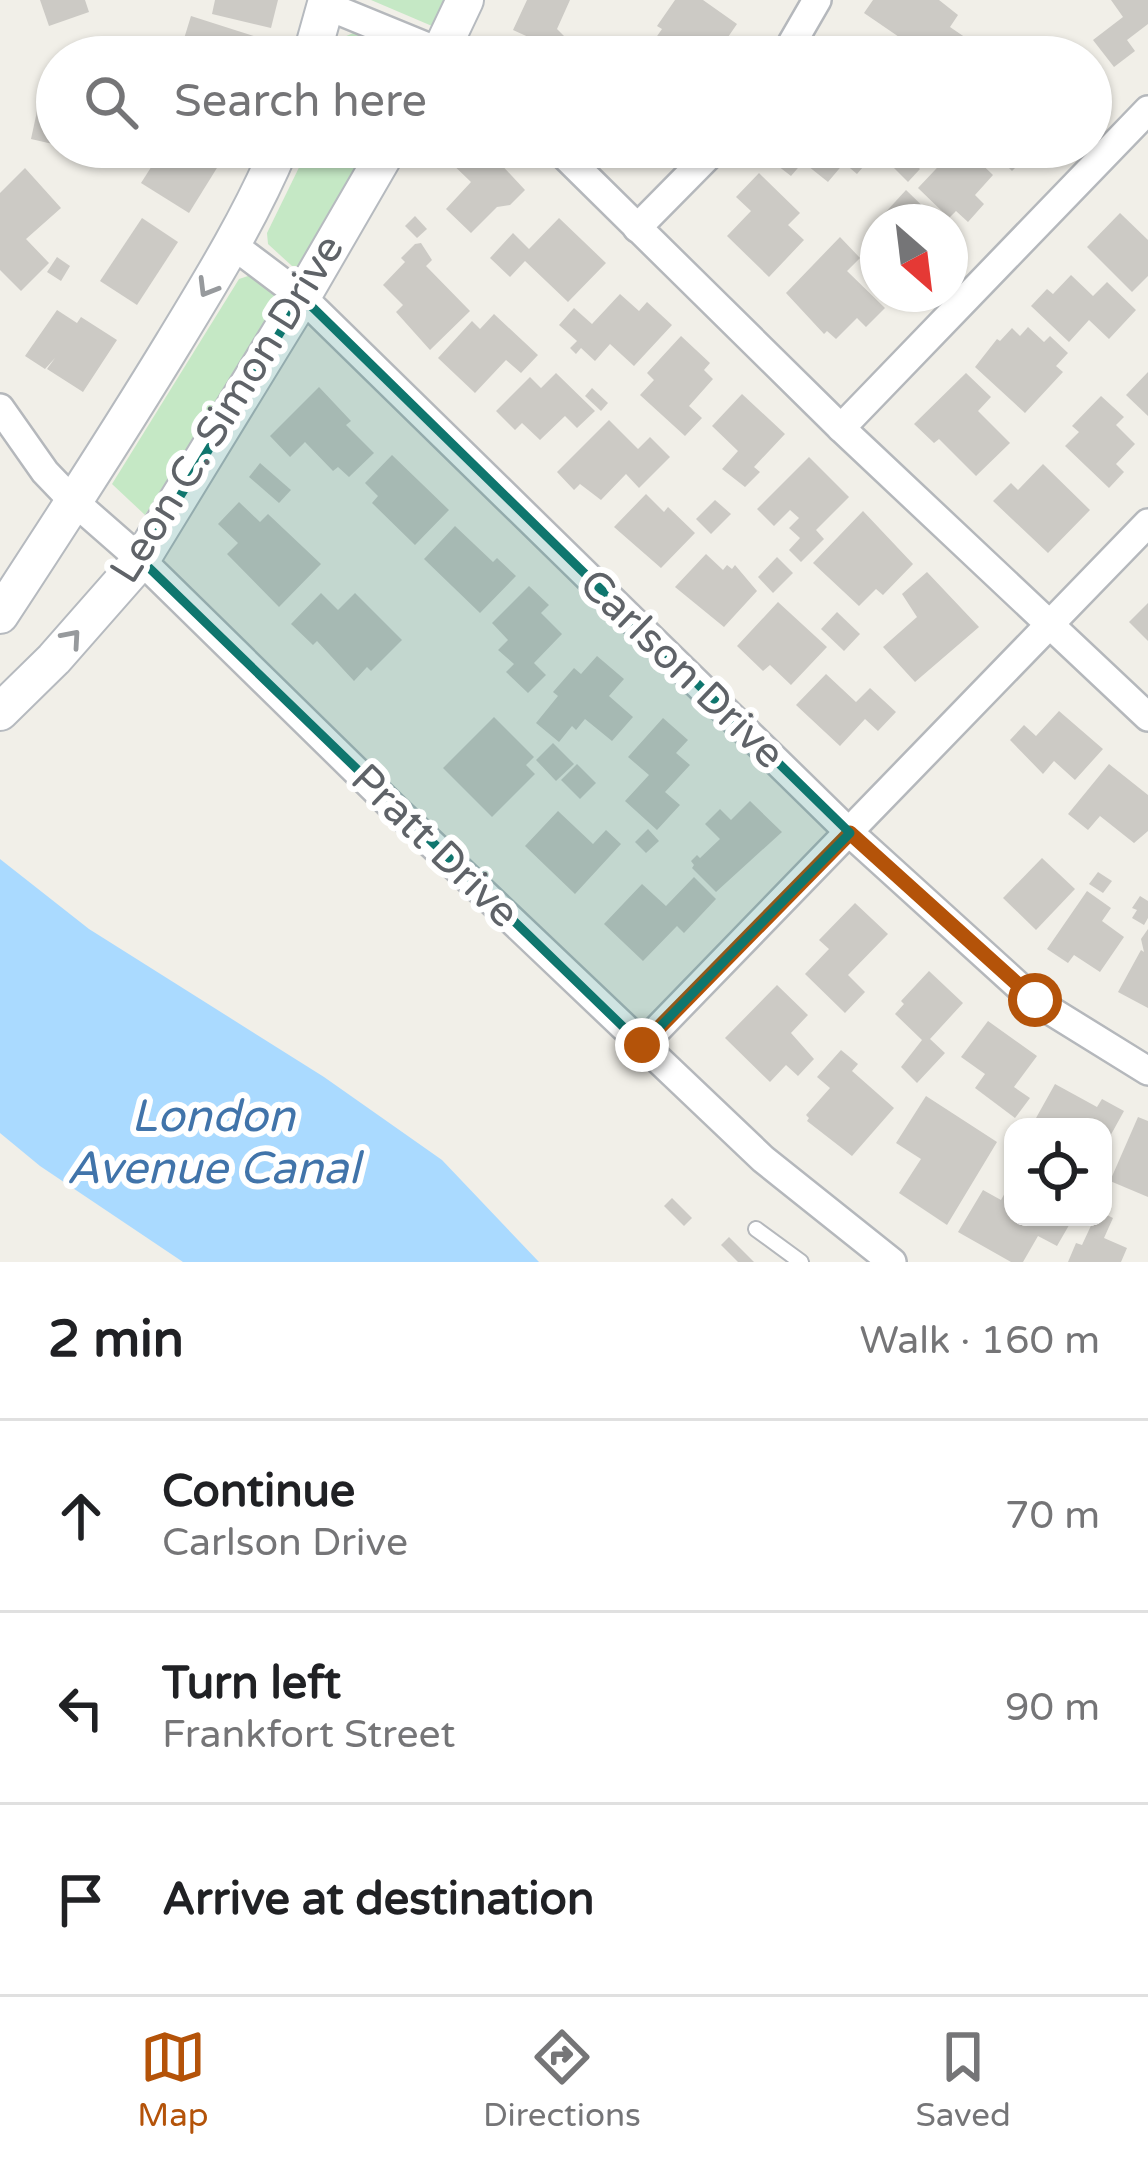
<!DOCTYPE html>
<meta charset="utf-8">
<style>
:root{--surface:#fff;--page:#f2f2f2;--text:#202124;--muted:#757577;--line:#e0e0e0;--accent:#b45309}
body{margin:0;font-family:"Varela Round",sans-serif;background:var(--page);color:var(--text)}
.controls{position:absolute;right:36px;bottom:36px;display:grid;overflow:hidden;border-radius:24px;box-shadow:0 3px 9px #0004}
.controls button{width:108px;height:108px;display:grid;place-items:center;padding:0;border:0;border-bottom:3px solid var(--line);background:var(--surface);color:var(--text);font:60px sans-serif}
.compass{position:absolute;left:860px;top:204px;width:108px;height:108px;border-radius:50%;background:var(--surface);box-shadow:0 3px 9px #0004;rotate:152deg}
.stop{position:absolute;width:36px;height:36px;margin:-27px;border:9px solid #b45309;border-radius:50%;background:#fff}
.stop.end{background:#b45309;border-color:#fff;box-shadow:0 3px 12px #0008}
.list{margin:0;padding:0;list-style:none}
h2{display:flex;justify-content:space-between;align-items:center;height:156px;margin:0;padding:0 48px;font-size:51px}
h2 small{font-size:39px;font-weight:400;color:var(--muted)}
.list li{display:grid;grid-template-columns:78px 1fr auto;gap:36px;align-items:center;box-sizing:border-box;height:192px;padding:0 48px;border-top:3px solid var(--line)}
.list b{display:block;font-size:45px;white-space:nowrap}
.list p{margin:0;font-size:39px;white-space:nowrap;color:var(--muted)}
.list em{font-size:39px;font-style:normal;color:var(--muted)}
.icon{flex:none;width:66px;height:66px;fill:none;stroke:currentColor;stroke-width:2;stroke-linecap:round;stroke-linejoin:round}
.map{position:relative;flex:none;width:1148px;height:1262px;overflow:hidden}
.search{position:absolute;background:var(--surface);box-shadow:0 3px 9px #0004;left:36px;right:36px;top:36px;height:132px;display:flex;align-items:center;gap:30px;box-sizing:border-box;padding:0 42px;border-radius:66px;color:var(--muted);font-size:45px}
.sheet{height:732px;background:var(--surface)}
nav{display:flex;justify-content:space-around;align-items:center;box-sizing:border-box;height:168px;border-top:3px solid var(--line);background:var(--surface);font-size:33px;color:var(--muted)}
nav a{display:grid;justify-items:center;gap:6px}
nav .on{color:var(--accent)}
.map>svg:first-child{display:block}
.green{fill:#c5e8c5}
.water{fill:#aadaff}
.building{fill:#cccac5}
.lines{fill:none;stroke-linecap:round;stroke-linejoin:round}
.service-casing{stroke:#b5b8bc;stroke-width:18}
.minor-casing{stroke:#b5b8bc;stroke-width:32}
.secondary-casing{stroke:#b6babf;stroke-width:40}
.service{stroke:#fff;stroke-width:14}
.minor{stroke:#fff;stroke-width:27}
.secondary{stroke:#fff;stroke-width:36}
.oneway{stroke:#979a9d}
.route{stroke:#b45309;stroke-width:15}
.marked{fill:#0f766e;fill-opacity:0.2;stroke:#0f766e;stroke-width:9;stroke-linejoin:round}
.labels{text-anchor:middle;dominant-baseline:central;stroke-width:12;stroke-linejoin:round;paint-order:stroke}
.street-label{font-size:42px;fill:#5f6368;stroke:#fff}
.water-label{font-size:45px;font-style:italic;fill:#4174aa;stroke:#fff}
</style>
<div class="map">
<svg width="1148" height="1262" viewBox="0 0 1148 1262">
<rect width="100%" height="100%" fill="#f1efe8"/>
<!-- green -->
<g class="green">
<polygon points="371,0 452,0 439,23 432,26"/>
<polygon points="358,31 412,55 413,57 339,57 344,37"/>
<polygon points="309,147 376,147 299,266 292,266 268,244 267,233"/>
<polygon points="254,274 276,294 279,306 145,515 112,484 239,279"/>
</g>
<!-- water -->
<polygon class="water" points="0,859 89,929 324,1077 442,1160 539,1262 183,1262 40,1166 0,1133"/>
<!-- building -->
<g class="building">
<polygon points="40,0 85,0 89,12 49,26"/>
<polygon points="215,0 278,0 271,28 212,14"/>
<polygon points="527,0 570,0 557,29 585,57 551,57 554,53 546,45 513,30"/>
<polygon points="675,0 703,0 737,24 717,53 697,39 681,57 655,39 662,29 657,26"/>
<polygon points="873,0 939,0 958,15 950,27 969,40 958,57 918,57 921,52 864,13"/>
<polygon points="1111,0 1148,0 1148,24 1127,40 1135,51 1114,67 1093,40 1123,17"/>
<polygon points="191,16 266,40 260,57 188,57 192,45 183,42"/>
<polygon points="1054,37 1075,57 1034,57"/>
<polygon points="47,65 57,67 57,145 31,139"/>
<polygon points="164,147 212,147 225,155 189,213 141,183"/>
<polygon points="455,147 485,147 525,190 510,205 497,207 471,233 446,209 471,182 445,157"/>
<polygon points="779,147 875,147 887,156 877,168 868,161 857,174 844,163 828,182 803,162 791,176 769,159"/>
<polygon points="988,147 1036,147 1012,171"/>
<polygon points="969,152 993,175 975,195 984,204 968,222 956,211 949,218 918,188 951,153 960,162"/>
<polygon points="903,153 920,169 908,182 891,165"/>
<polygon points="25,168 61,208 26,239 49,263 21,291 0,270 0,193"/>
<polygon points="759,173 800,213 788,225 804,240 769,277 727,236 751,211 736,197"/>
<polygon points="906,190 939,222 892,222 884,214"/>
<polygon points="1120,213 1148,240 1148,276 1132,292 1087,247"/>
<polygon points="415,216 427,229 417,238 405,226"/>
<polygon points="142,218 178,242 137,305 100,281"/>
<polygon points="559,218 606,263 568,302 525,261 510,277 490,258 513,233 529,249"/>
<polygon points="840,237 860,258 847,271 885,308 866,327 857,318 836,339 827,331 824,334 786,293"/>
<polygon points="421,243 432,260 426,266 470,311 430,350 396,312 403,305 383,285 405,262 401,258 415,244"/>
<polygon points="57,257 70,266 61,281 47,272"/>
<polygon points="1071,275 1093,296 1107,282 1136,310 1109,339 1089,320 1069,342 1031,306 1047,289 1053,294"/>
<polygon points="620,294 639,311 647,302 672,325 634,366 610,344 595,361 581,348 576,354 570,348 577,341 559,325 574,308 592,324"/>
<polygon points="57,310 77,323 81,317 117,340 83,392 47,369 55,358 45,369 25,356"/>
<polygon points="494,314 538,355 521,373 506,360 475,393 438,358 472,321 480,329"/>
<polygon points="1028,327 1044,342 1050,336 1068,353 1056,366 1063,372 1025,413 975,367 997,339 1000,341 1012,328 1020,336"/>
<polygon points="681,336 710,363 704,370 713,379 689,406 702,418 685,436 640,395 654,380 647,373"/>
<polygon points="1148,372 1148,416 1126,395"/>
<polygon points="556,373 595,411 577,428 565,416 540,440 522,423 515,430 496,411 530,377 541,388"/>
<polygon points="966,373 991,397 978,411 1010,443 976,476 939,439 934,443 914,424"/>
<polygon points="319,387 351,421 346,425 374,453 349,477 338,467 333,471 305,442 290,457 270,436"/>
<polygon points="592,388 608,403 601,411 585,396"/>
<polygon points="742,394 785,434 754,467 760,472 745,487 722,469 738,451 712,426"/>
<polygon points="1101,396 1124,417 1116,425 1135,444 1116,464 1124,472 1109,488 1065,446 1079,432 1072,426"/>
<polygon points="609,420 638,449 650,437 670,457 639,488 626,474 601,500 580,484 574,490 557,472"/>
<polygon points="392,455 449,510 415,545 372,503 378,496 365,483"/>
<polygon points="809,457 849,497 816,530 824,539 801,562 789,550 800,538 789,528 799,518 790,510 774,526 757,509"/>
<polygon points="260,463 291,490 279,503 249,477"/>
<polygon points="1043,464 1090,510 1048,553 993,501 1011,483 1018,490"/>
<polygon points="646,494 664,512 668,507 695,533 661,568 614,527"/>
<polygon points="715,500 731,514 711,534 696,519"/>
<polygon points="239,502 260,522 268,514 321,564 279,607 227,554 238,543 218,524"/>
<polygon points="863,511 913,564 883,595 876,589 859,606 813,563"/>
<polygon points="455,526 493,562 497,558 516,576 480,613 424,559"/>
<polygon points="706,554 723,570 727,565 732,569 735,565 757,591 724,627 675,587"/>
<polygon points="777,557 793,573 773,593 758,577"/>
<polygon points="927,572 979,627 915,682 883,647 917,617 902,594"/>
<polygon points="529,586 549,605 541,613 562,634 534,663 546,675 528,693 506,672 514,664 498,650 508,640 492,623"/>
<polygon points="321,593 338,610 355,593 402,640 371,671 367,667 354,681 317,641 313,645 291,624"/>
<polygon points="778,602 827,647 791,685 770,665 763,671 737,646"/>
<polygon points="1148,603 1148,641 1129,622"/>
<polygon points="837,612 860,634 844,651 821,629"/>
<polygon points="597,656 624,679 609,696 633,717 612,741 585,719 576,730 572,726 559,742 536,723 558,696 553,692 574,668 581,674"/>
<polygon points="826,674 856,702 870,688 896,712 878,731 865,719 840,746 796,705"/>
<polygon points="1059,711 1103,749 1075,780 1054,761 1043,774 1010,740 1024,725 1036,736"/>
<polygon points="494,717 534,757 526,765 535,774 492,817 443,768"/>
<polygon points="663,718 688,740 676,753 690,765 665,792 680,805 657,830 625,801 649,775 628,757"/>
<polygon points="553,743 574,764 556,781 536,760"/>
<polygon points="577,764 596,783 580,799 561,780"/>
<polygon points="1109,764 1148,795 1148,831 1134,843 1100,816 1088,830 1068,814"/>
<polygon points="750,801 782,832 716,892 692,868 694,865 691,861 697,855 700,858 720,839 705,824 720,809 731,820"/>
<polygon points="558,811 593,844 606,830 621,844 575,894 525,846"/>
<polygon points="648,829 659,841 646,853 635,842"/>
<polygon points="1042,858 1075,889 1036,930 1003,898"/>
<polygon points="1098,872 1112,881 1103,893 1089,884"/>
<polygon points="694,877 716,899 684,933 677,926 643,961 604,924 642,884 666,906"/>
<polygon points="1087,891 1111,908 1102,921 1124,937 1100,972 1074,955 1068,963 1047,949"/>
<polygon points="1140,896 1148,901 1148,918 1144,925 1132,918 1137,910 1132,908"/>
<polygon points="855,903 888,934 848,975 865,992 845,1013 805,974 829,949 819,940"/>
<polygon points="1148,929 1148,1008 1118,992 1141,950 1144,952 1141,939"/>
<polygon points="929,971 963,1003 930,1039 945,1053 917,1083 901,1067 922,1040 895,1014 904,1004 901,1001"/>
<polygon points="777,985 808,1015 791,1033 814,1059 798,1076 786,1065 770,1082 725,1038"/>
<polygon points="988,1021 1037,1056 1014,1087 1030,1098 1015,1118 975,1088 985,1074 961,1057"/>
<polygon points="841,1050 858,1064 852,1071 894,1108 852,1156 807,1121 809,1118 806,1115 830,1088 817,1077"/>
<polygon points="1055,1084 1097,1107 1102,1099 1124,1111 1103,1149 1103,1127 1031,1127"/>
<polygon points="926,1096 997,1142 947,1225 899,1193 921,1159 896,1143"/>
<polygon points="1138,1117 1148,1121 1148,1197 1110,1181"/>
<polygon points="983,1190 1001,1200 1006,1191 1013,1195 1013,1217 1072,1220 1057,1246 1038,1236 1023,1262 1011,1262 958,1232"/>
<polygon points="672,1198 692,1218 684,1226 664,1206"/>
<polygon points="1103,1213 1113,1218 1104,1238 1127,1248 1121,1262 1068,1262 1076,1243 1082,1245 1095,1217 1103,1217"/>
<polygon points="729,1237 754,1262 738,1262 721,1245"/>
</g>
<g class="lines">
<defs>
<polyline id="service" points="756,1229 801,1262"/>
<g id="minor">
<polyline points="325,5 452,57"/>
<polyline points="784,57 817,0"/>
<polyline points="556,147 841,428 1148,717"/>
<polyline points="637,228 717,147"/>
<polyline points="233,245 302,297 850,833 1035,1001 1148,1071"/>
<polyline points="0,408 45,472 69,497 141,560 397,811 763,1159 892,1262"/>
<polyline points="841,428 1148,110"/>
<polyline points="642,1045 1148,523"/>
</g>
<g id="secondary">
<polyline points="311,57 327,0"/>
<polyline points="438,57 465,0"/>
<path d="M0,615c59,-90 118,-181 174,-273 39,-64 77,-126 106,-195"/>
<polyline points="0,712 54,659 141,560 302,297 389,147"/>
</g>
</defs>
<!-- service casing -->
<use href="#service" class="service-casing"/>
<!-- minor casing -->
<use href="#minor" class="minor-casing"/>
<!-- secondary casing -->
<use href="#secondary" class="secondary-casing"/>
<!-- service -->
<use href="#service" class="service"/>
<!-- minor -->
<use href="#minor" class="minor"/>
<!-- secondary -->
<use href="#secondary" class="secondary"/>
</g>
<!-- one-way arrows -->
<defs><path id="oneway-chevron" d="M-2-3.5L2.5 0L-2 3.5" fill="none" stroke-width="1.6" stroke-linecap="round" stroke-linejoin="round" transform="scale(3)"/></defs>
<g class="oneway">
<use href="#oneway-chevron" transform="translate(207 288) rotate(121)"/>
<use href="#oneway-chevron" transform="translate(72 638) rotate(-49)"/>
</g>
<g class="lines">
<!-- route -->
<polyline class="route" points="642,1045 850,833 1035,1000"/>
</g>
<!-- marked area -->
<path class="marked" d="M302,297l548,536 -208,212 -501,-485z"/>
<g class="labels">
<!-- street labels -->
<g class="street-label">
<text transform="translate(227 409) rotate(-58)">Leon C. Simon Drive</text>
<text transform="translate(682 669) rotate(44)">Carlson Drive</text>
<text transform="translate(435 846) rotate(44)">Pratt Drive</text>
</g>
<!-- water labels -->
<g class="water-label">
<text x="213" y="1117">London<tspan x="213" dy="52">Avenue Canal</tspan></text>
</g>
</g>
</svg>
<div class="controls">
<button><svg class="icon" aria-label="locate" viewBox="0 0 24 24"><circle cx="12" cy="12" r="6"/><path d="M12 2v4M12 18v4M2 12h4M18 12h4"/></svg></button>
</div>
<svg class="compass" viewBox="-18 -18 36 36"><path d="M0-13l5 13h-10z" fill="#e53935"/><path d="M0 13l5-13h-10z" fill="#757577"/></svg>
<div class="stop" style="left:1035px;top:1000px"></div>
<div class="stop end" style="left:642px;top:1045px"></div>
<div class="search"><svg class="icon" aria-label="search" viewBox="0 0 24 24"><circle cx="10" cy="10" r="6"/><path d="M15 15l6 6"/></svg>Search here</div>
</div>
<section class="sheet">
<h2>2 min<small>Walk · 160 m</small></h2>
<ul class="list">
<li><svg class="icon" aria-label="ahead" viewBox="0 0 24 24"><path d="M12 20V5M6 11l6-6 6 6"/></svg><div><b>Continue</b><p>Carlson Drive</p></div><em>70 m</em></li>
<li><svg class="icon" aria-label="left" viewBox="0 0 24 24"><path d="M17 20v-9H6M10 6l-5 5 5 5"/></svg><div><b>Turn left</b><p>Frankfort Street</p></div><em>90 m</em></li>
<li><svg class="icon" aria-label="arrive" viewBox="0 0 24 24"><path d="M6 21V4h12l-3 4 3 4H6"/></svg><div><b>Arrive at destination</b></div></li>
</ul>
</section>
<nav>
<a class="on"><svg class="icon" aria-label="map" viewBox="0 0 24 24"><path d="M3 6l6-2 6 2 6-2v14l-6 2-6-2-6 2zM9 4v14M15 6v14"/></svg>Map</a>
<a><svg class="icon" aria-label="directions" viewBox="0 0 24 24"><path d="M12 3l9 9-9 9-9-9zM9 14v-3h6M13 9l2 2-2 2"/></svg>Directions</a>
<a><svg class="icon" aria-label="saved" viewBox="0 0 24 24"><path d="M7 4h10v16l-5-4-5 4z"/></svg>Saved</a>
</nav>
